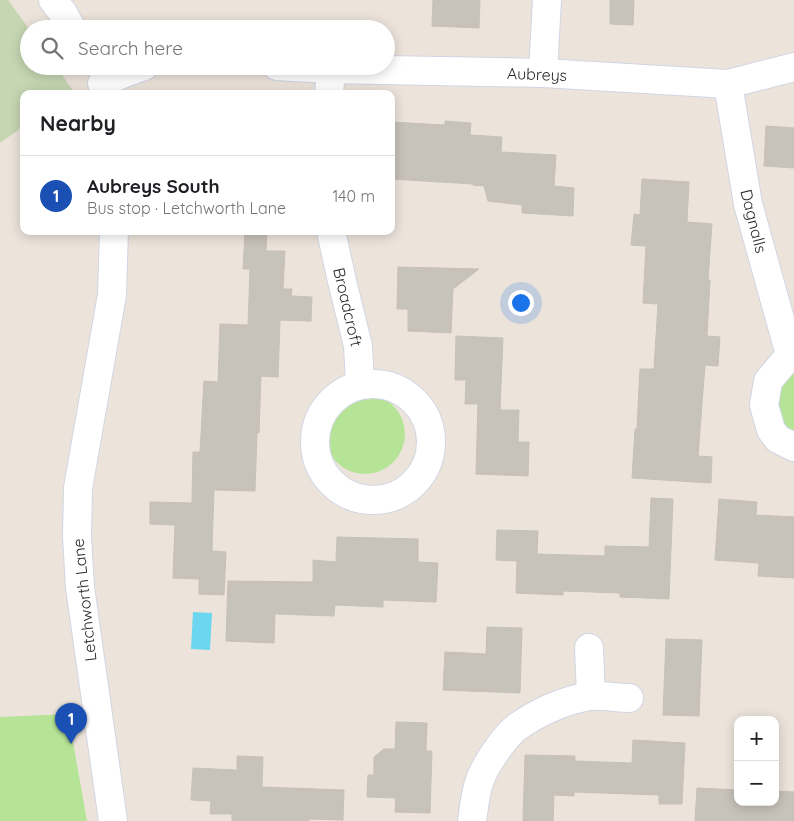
<!DOCTYPE html>
<meta charset="utf-8">
<style>
:root{--surface:#fff;--page:#f6f6f6;--text:#202124;--muted:#757577;--line:#e0e0e0;--accent:#d93025}
body{margin:0;font-family:Quicksand,sans-serif;background:var(--page);color:var(--text)}
.controls{position:absolute;right:15px;bottom:15px;display:grid;overflow:hidden;border-radius:10px;box-shadow:0 2px 12px #0003}
.controls button{width:45px;height:45px;display:grid;place-items:center;padding:0;border:0;border-bottom:1px solid var(--line);background:var(--surface);color:var(--text);font:25px sans-serif}
.you{position:absolute;left:520px;top:302px;width:18px;height:18px;margin:-12px;border:4px solid #fff;border-radius:50%;background:#1a73e8;box-shadow:0 0 0 8px #1a73e833}
.badge{display:grid;place-items:center;width:32px;height:32px;border-radius:50%;background:var(--accent);color:#fff;font-size:16px;font-weight:700}
.pin{position:absolute;translate:-50% -41px;filter:drop-shadow(0 1px 2px #0008)}
.pin::after{content:'';position:absolute;top:26px;width:18px;height:15px;background:inherit;clip-path:polygon(0 0,100% 0,50% 100%)}
.list{margin:0;padding:0;list-style:none}
h2{display:flex;justify-content:space-between;align-items:center;height:65px;margin:0;padding:0 20px;font-size:21px}
h2 small{font-size:16px;font-weight:400;color:var(--muted)}
.list li{display:grid;grid-template-columns:32px 1fr auto;gap:15px;align-items:center;box-sizing:border-box;height:80px;padding:0 20px;border-top:1px solid var(--line)}
.list b{display:block;font-size:19px;white-space:nowrap}
.list p{margin:0;font-size:16px;white-space:nowrap;color:var(--muted)}
.list em{font-size:16px;font-style:normal;color:var(--muted)}
.icon{flex:none;width:28px;height:28px;fill:none;stroke:currentColor;stroke-width:2;stroke-linecap:round;stroke-linejoin:round}
.map{position:relative;flex:none;width:794px;height:821px;overflow:hidden}
.search{position:absolute;background:var(--surface);box-shadow:0 2px 12px #0003;left:20px;top:20px;width:375px;height:55px;display:flex;align-items:center;gap:12px;box-sizing:border-box;padding:0 18px;border-radius:28px;color:var(--muted);font-size:19px}
.panel{position:absolute;background:var(--surface);box-shadow:0 2px 12px #0003;left:20px;top:90px;width:375px;height:145px;border-radius:10px}
.map>svg:first-child{display:block}
.green{fill:#b6e497}
.cemetery{fill:#c6d6b2}
.water{fill:#6cd6f0}
.building{fill:#c7c2ba;stroke:#c8c0b5}
.lines{fill:none;stroke-linecap:round;stroke-linejoin:round}
.minor-casing{stroke:#d1d5e3;stroke-width:30}
.minor{stroke:#fff;stroke-width:28}
.labels{text-anchor:middle;dominant-baseline:central;stroke-width:5;stroke-linejoin:round;paint-order:stroke}
.street-label{font-size:16px;fill:#2a2a2a;stroke:#fff}
</style>
<div class="map">
<svg width="794" height="821" viewBox="0 0 794 821">
<rect width="100%" height="100%" fill="#ece4db"/>
<!-- green -->
<g class="green">
<polygon points="794,365 794,440 774,414 783,373"/>
<circle cx="365" cy="434" r="40"/>
<polygon points="68,714 87,821 0,821 0,717"/>
</g>
<!-- cemetery -->
<polygon class="cemetery" points="0,0 8,0 29,29 29,66 56,66 73,91 69,94 24,94 24,126 0,143"/>
<!-- water -->
<polygon class="water" points="193,612 212,613 210,650 191,649"/>
<!-- building -->
<g class="building">
<polygon points="433,0 480,0 479,28 432,26"/>
<polygon points="610,0 634,0 633,25 610,24"/>
<polygon points="445,121 471,123 470,135 502,137 501,152 556,155 554,186 574,188 573,216 522,213 522,205 488,201 484,186 473,185 473,184 391,179 391,122 445,125"/>
<polygon points="766,126 794,128 794,168 764,166"/>
<polygon points="642,179 689,182 687,222 712,224 708,280 710,280 707,336 720,337 718,366 705,365 698,456 712,457 711,483 632,478 635,429 637,429 640,369 654,369 658,304 643,303 646,246 631,245 634,214 640,215"/>
<polygon points="245,231 267,231 266,251 285,251 283,289 292,289 291,296 312,297 311,321 280,320 278,377 261,376 259,433 257,432 255,491 214,490 212,551 226,552 224,595 199,594 199,579 173,578 175,525 150,524 150,502 192,503 193,452 200,452 204,381 218,382 220,324 248,325 250,269 243,269"/>
<polygon points="398,267 479,269 453,289 451,333 408,331 408,309 397,309"/>
<polygon points="456,336 503,338 500,410 519,410 518,442 529,442 528,476 476,474 478,404 465,404 466,380 455,380"/>
<polygon points="651,498 673,499 669,599 620,597 620,593 593,592 563,591 563,595 516,593 517,561 496,560 497,530 538,531 537,554 605,556 605,546 649,547"/>
<polygon points="719,499 757,502 756,515 794,517 794,578 758,576 759,563 715,560"/>
<polygon points="337,537 418,539 418,562 438,563 436,602 383,600 383,607 335,605 334,616 275,614 274,643 226,641 228,581 313,582 313,560 336,562"/>
<polygon points="487,627 522,628 520,693 443,690 445,652 486,654"/>
<polygon points="666,639 702,640 699,716 663,715"/>
<polygon points="396,722 427,723 426,751 432,751 430,813 395,812 396,798 367,797 368,775 374,775 374,757 384,749 395,749"/>
<polygon points="633,740 685,743 682,804 659,804 659,795 574,792 574,796 554,795 553,821 523,821 525,755 575,756 575,761 632,763"/>
<polygon points="237,756 263,757 262,787 344,790 343,820 309,819 309,821 232,821 232,814 210,814 211,801 191,800 193,768 237,770"/>
<polygon points="697,788 738,790 738,802 775,802 775,791 794,792 794,821 695,821"/>
</g>
<g class="lines">
<defs>
<g id="minor">
<polyline points="53,0 63,13 72,29"/>
<polyline points="277,66 331,69 543,73 728,84 794,67"/>
<polyline points="543,73 547,0"/>
<polyline points="102,83 127,72 144,66"/>
<polyline points="728,84 748,204 790,355"/>
<polyline points="329,94 331,69"/>
<polyline points="331,231 342,281 358,346 360,384"/>
<polyline points="794,354 790,355 768,381 764,405 771,430 778,439 794,447"/>
<circle cx="373" cy="442" r="58"/>
<polyline points="589,648 591,696"/>
<polyline points="113,821 80,587 77,537 78,488 112,295 114,231"/>
<path d="M472,821c2,-13 3,-28 8,-41 5,-15 25,-44 37,-53 21,-15 48,-27 73,-31 13,-1 26,2 39,2"/>
</g>
</defs>
<!-- minor casing -->
<use href="#minor" class="minor-casing"/>
<!-- minor -->
<use href="#minor" class="minor"/>
</g>
<g class="labels">
<!-- street labels -->
<g class="street-label">
<text transform="translate(537 74) rotate(2)">Aubreys</text>
<text transform="translate(754 221) rotate(76)">Dagnalls</text>
<text transform="translate(348 307) rotate(77)">Broadcroft</text>
<text transform="translate(84 600) rotate(-96)">Letchworth Lane</text>
</g>
</g>
</svg>
<div class="controls">
<button>+</button>
<button>−</button>
</div>
<div class="you"></div>
<div class="pin badge" style="left:71px;top:744px;background:#1a4fb4">1</div>
<div class="search"><svg class="icon" aria-label="search" viewBox="0 0 24 24"><circle cx="10" cy="10" r="6"/><path d="M15 15l6 6"/></svg>Search here</div>
<section class="panel">
<h2>Nearby<small></small></h2>
<ul class="list">
<li><span class="badge" style="background:#1a4fb4">1</span><div><b>Aubreys South</b><p>Bus stop · Letchworth Lane</p></div><em>140 m</em></li>
</ul>
</section>
</div>
